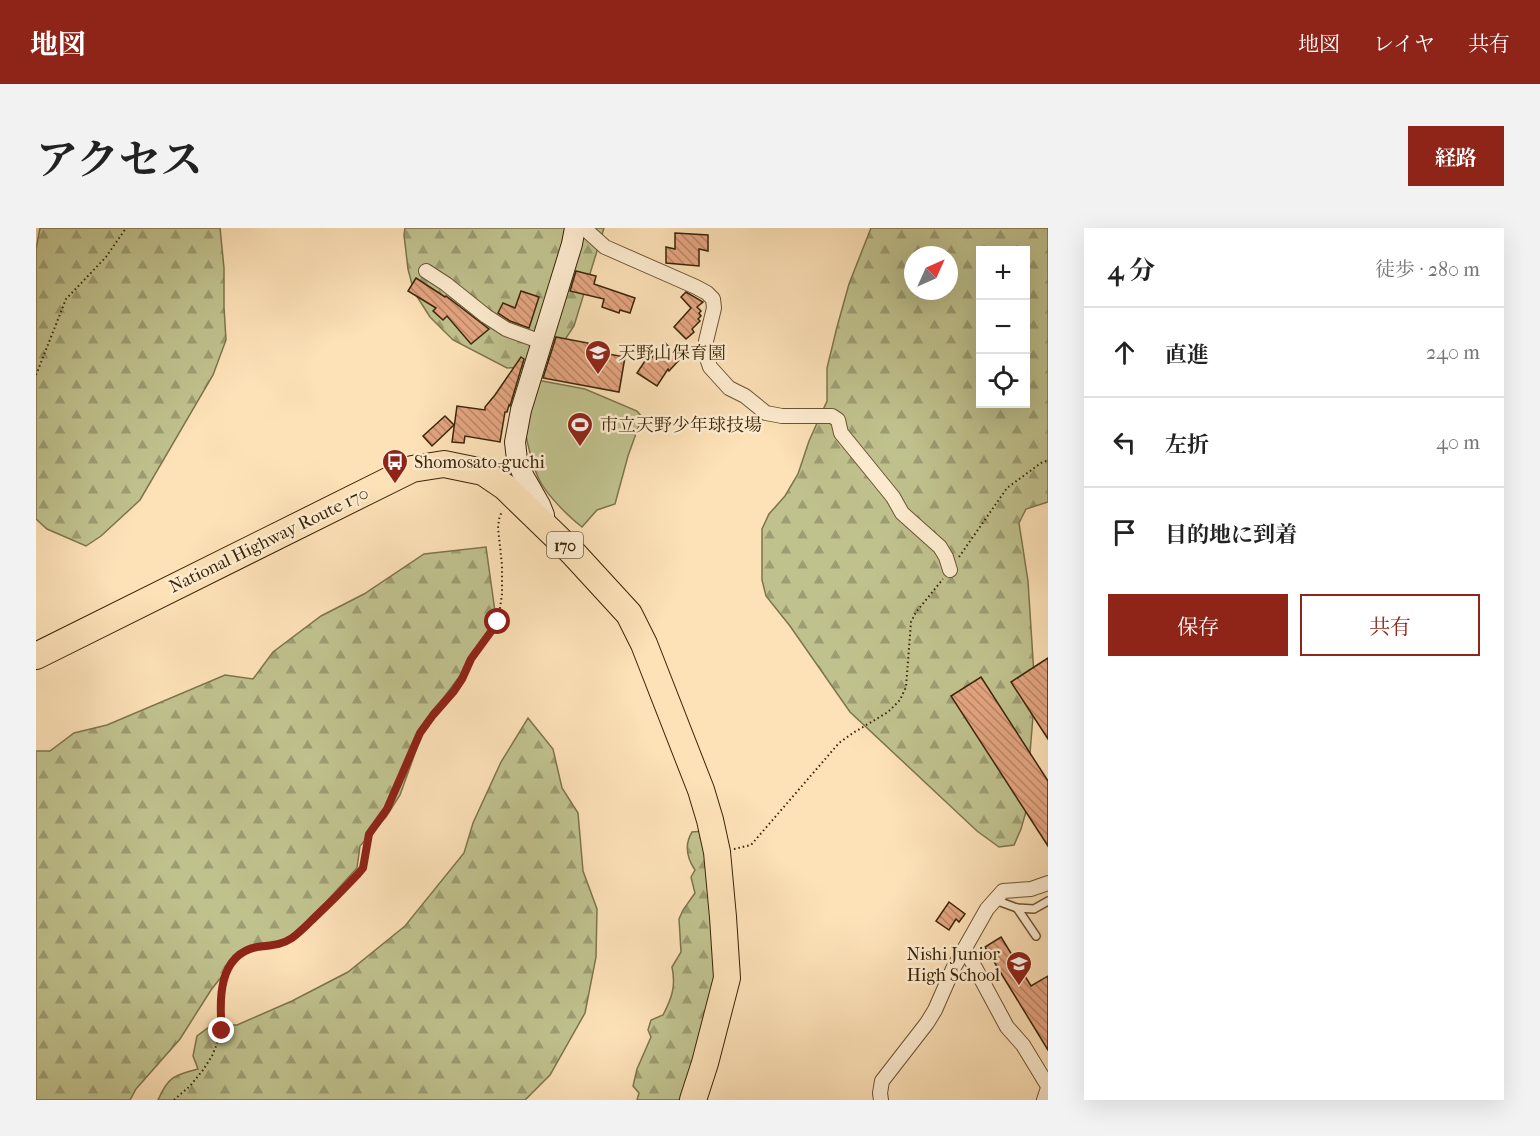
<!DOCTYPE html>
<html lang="ja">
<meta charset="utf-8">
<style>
:root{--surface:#fff;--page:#f2f2f2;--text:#222;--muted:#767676;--line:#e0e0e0;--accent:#8f2418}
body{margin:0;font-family:"IM FELL French Canon","Noto Serif JP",serif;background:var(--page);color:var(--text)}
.controls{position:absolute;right:18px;top:18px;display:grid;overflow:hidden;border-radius:0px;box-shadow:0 6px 24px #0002}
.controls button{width:54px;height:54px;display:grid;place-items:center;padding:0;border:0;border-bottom:2px solid var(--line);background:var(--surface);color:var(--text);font:30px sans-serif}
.compass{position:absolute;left:868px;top:18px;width:54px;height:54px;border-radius:50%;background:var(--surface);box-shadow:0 6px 24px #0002;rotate:45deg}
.stop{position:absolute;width:18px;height:18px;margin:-14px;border:4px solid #8f2418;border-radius:50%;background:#fff}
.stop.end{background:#8f2418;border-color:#fff;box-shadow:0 2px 6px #0008}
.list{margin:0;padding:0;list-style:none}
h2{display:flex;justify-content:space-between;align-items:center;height:78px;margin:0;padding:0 24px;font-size:26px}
h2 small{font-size:20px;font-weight:400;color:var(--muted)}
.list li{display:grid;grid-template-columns:39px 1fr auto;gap:18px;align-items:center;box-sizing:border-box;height:90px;padding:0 24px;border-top:2px solid var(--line)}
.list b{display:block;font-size:22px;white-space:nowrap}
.list em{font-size:20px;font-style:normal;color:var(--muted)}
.actions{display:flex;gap:12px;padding:18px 24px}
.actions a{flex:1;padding:14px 0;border:2px solid var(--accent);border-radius:0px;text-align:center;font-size:21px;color:var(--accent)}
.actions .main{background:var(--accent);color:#fff}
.icon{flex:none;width:33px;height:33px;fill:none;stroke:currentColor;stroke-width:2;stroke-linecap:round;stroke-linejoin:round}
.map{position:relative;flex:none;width:1012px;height:872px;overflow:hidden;border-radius:0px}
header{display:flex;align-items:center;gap:36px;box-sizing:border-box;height:84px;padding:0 30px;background:var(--accent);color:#fff}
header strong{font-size:28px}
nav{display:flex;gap:33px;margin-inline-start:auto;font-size:21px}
.intro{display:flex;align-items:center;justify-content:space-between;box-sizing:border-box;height:144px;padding:0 36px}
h1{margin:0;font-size:42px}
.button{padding:15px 27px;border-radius:0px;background:var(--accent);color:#fff;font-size:21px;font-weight:700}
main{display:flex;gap:36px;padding:0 36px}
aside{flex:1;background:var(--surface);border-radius:0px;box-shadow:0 6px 24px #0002}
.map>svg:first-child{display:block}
.forest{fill:url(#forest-firs);stroke:#7d744b;stroke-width:1.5;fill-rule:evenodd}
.pitch{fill:#c0c28e;stroke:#7d744b;stroke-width:1.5}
.building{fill:url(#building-back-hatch);stroke:#3a2508;stroke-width:1.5}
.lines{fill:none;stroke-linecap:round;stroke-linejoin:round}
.lane-casing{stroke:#6b5434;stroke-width:10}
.street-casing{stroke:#6b5434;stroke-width:16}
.secondary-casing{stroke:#3a2508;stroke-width:22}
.highway-casing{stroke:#3a2508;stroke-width:28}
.path{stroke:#3a2508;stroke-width:2;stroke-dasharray:1.5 3;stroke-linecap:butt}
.lane{stroke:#feecd0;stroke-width:7}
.street{stroke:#feecd0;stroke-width:14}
.secondary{stroke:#feecd0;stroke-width:20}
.highway{stroke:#fde1b7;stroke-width:26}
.route{stroke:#8f2418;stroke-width:8}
.labels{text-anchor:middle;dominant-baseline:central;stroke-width:5;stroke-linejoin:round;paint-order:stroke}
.shield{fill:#feecd0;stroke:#756144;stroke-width:1.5}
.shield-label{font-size:16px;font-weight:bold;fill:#3a2508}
.poi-label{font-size:18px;fill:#3a2508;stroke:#feecd0;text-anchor:start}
.street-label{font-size:18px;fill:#3a2508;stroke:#feecd0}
</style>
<header>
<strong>地図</strong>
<nav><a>地図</a><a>レイヤ</a><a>共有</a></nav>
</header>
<div class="intro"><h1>アクセス</h1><a class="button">経路</a></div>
<main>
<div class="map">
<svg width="1012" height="872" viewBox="0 0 1012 872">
<defs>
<pattern id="forest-firs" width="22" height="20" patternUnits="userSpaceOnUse" patternTransform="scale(1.5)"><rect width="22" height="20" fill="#c0c28e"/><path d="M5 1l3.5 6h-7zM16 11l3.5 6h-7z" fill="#9d9d72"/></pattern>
<pattern id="building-back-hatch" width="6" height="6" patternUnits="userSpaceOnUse" patternTransform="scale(1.5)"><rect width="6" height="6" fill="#e5a582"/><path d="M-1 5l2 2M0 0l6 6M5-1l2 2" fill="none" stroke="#bb8668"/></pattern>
</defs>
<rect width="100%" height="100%" fill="#fde1b7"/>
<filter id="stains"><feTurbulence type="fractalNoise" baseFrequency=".00333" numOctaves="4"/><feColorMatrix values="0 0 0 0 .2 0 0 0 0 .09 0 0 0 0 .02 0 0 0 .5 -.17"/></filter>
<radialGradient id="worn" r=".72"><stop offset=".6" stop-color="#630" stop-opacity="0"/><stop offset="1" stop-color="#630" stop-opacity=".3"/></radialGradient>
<!-- forest -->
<g class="forest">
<polygon points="4,0 184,0 188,40 188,79 190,112 177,147 104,272 65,308 50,318 11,301 0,291 0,21"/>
<polygon points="369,0 568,0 538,98 520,125 503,138 471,140 417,112 394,89 378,64 372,41 368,7"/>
<path d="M835,0h177v274l-22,7 -7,14 9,58 6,94 -1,41 -4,50v35l-8,28 -7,16 -15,2 -22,-16 -127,-119 -60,-86 -24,-30 -4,-16v-51l7,-15 16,-18 13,-22 11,-33 18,-40v-33l10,-41 12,-43zM945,22h45v154h-45zM877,27h36v36h-36z"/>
<polygon points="450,319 461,398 391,492 364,567 350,589 324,618 321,640 269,697 250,715 225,718 205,724 175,762 144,811 100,861 94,872 0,872 0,523 14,523 38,505 71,497 189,447 217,451 237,424 285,388 328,366 388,326"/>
<path d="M492,490l25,31 9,39 16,25 5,58 14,38 -1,48 -11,56 -35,62 -25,25h-367c10,-23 16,-25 40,-31l-5,-13 4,-20 15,-11h25l55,-24 56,-29 57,-46 59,-73 9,-30 28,-61z"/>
<path d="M667,603l16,142 -34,127h-48l2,-7 -6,-7 4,-17 14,-32 -3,-7 3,-10 12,-5c9,-17 13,-29 9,-48l9,-15 -2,-33 4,-9 12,-17 -4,-16 4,-7c-8,-12 -11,-25 -3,-38z"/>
</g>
<!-- pitch -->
<path class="pitch" d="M501,152l48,9 52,22 5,6 -14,39 -13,48 -18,6 -15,17c-13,-10 -33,-30 -41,-44 -7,-11 -17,-50 -17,-63 0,-11 9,-29 13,-40z"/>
<!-- building -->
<g class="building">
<polygon points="639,5 672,7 672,23 663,21 663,38 630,35 630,19 639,21"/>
<polygon points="540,43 560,48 558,56 599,70 594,85 584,82 583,85 566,79 568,71 534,63"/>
<polygon points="380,50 409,69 410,68 453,101 435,116 411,88 407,92 397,83 400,80 372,63"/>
<polygon points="485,63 503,69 493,100 474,93 462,85 467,75 479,80"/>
<polygon points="650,64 667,74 661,79 665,83 663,85 665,88 662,91 664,93 656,101 658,104 650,111 638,99 655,80 645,69"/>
<polygon points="520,109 552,115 551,122 589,129 583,164 507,150"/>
<polygon points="629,115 645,130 633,143 632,141 621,158 601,145 609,133 612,134"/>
<polygon points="485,129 488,131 474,178 473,177 471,184 469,184 464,214 429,208 428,215 416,214 421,178 449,182 449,179 459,167"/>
<polygon points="409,188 418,197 396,218 387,208"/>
<polygon points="1012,430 1012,511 975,454"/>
<polygon points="945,449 1012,553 1012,618 915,468"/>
<polygon points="913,674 929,686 923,694 920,691 913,702 900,693"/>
<polygon points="965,709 995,758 1012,748 1012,822 949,719"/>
</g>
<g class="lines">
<defs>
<g id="lane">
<polyline points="959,672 981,680 998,681 1012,673"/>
<polyline points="981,680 1000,708"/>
</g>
<g id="street">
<polyline points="548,0 569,19 660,59 671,65 677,71 678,80 670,113 671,130 674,139 693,160 709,168 730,185 746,188 796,188 802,192 805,205 857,269 866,285 904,319 910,329 914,342"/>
<polyline points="390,43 410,56 450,88 470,101 506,114"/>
<polyline points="929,721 971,799 987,817 1012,858"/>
<polyline points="845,872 844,865 846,853 891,795 899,782 917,741 951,681 967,663 995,661 1012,655"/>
<polyline points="1008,872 1012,860"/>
</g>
<polyline id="secondary" points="505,295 508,287 504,277 488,249 481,232 479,214 485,182 536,16 539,0"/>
<polyline id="highway" points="0,428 376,241 408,236 447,244 469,259 537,325 593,386 608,416 665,562 674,592 681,624 687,689 691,750 669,835 657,872"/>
</defs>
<!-- lane casing -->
<use href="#lane" class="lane-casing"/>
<!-- street casing -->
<use href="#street" class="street-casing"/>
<!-- secondary casing -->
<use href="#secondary" class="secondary-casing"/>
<!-- highway casing -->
<use href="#highway" class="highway-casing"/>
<!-- path -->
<g class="path">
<polyline points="0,147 30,71 70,29 90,0"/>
<polyline points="923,329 971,260 1005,235 1012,232"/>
<polyline points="698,621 715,617 803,515 817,505 852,484 864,472 870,459 875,394 880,384 907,351"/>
<polyline points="138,872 154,858 167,842 176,828 186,803 184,774 185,759 198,731 206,725 219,720 243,717 257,709 323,646 327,640 333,606 351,581 385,505 397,487 418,463 426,451 435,431 462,394 466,366 466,337 462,300 463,291 466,283"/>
</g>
<!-- lane -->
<use href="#lane" class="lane"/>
<!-- street -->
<use href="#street" class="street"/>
<!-- secondary -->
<use href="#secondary" class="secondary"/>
<!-- highway -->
<use href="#highway" class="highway"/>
</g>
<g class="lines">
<!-- route -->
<path class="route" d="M186,803c-3,-31 -4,-76 35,-84 13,-2 23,-1 35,-9 7,-5 14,-12 20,-18 16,-15 31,-30 46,-46l5,-6 6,-34 18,-25 33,-76 13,-18 21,-24 8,-12 9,-20 27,-37"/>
</g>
<!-- icons -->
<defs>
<symbol id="school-pin" viewBox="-11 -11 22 30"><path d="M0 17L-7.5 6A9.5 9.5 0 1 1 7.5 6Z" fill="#8f2418" stroke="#feecd0"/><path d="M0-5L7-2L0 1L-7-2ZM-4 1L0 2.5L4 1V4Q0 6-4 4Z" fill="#fff"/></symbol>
<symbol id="stadium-pin" viewBox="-11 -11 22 30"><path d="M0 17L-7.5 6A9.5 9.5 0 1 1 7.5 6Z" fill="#8f2418" stroke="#feecd0"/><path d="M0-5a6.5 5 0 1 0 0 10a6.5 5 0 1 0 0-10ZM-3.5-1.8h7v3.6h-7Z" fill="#fff"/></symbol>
<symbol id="bus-pin" viewBox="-11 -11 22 30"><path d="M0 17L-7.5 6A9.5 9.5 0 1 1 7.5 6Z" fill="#8f2418" stroke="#feecd0"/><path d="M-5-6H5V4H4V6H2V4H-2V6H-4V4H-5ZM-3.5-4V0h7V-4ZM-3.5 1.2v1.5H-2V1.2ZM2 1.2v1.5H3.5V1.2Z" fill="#fff"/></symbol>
</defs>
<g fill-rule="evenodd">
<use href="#school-pin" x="547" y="110" width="30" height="40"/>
<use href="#stadium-pin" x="529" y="182" width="30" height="40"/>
<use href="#bus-pin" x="344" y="219" width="30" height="40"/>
<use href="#school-pin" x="968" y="721" width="30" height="40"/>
</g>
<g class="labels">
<!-- shield labels -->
<rect class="shield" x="511" y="304" width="36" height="26" rx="4.5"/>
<g class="shield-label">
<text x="529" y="317">170</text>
</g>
<!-- poi labels -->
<g class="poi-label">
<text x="582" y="125">天野山保育園</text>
<text x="564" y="197">市立天野少年球技場</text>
<text x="378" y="234">Shomosato-guchi</text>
<text x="964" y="726" text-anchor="end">Nishi Junior<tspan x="964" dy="21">High School</tspan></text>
</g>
<!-- street labels -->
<g class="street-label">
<text transform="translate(233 312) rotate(-26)">National Highway Route 170</text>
</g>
</g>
<rect width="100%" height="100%" filter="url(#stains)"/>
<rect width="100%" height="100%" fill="url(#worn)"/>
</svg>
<div class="controls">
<button>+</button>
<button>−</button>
<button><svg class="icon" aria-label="locate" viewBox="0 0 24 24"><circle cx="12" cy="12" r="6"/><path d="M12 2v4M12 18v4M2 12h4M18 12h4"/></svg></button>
</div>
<svg class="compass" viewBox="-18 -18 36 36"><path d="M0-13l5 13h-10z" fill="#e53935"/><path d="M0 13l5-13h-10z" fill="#767676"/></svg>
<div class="stop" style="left:462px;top:394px"></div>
<div class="stop end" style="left:186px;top:803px"></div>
</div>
<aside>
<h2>4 分<small>徒歩 · 280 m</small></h2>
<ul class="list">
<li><svg class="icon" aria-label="ahead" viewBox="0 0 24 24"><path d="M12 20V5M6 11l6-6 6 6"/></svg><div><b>直進</b></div><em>240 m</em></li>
<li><svg class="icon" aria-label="left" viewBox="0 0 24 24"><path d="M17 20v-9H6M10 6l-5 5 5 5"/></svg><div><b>左折</b></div><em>40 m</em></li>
<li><svg class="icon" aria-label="arrive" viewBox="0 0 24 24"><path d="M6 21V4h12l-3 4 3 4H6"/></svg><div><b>目的地に到着</b></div></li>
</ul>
<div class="actions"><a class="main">保存</a><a>共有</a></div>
</aside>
</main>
